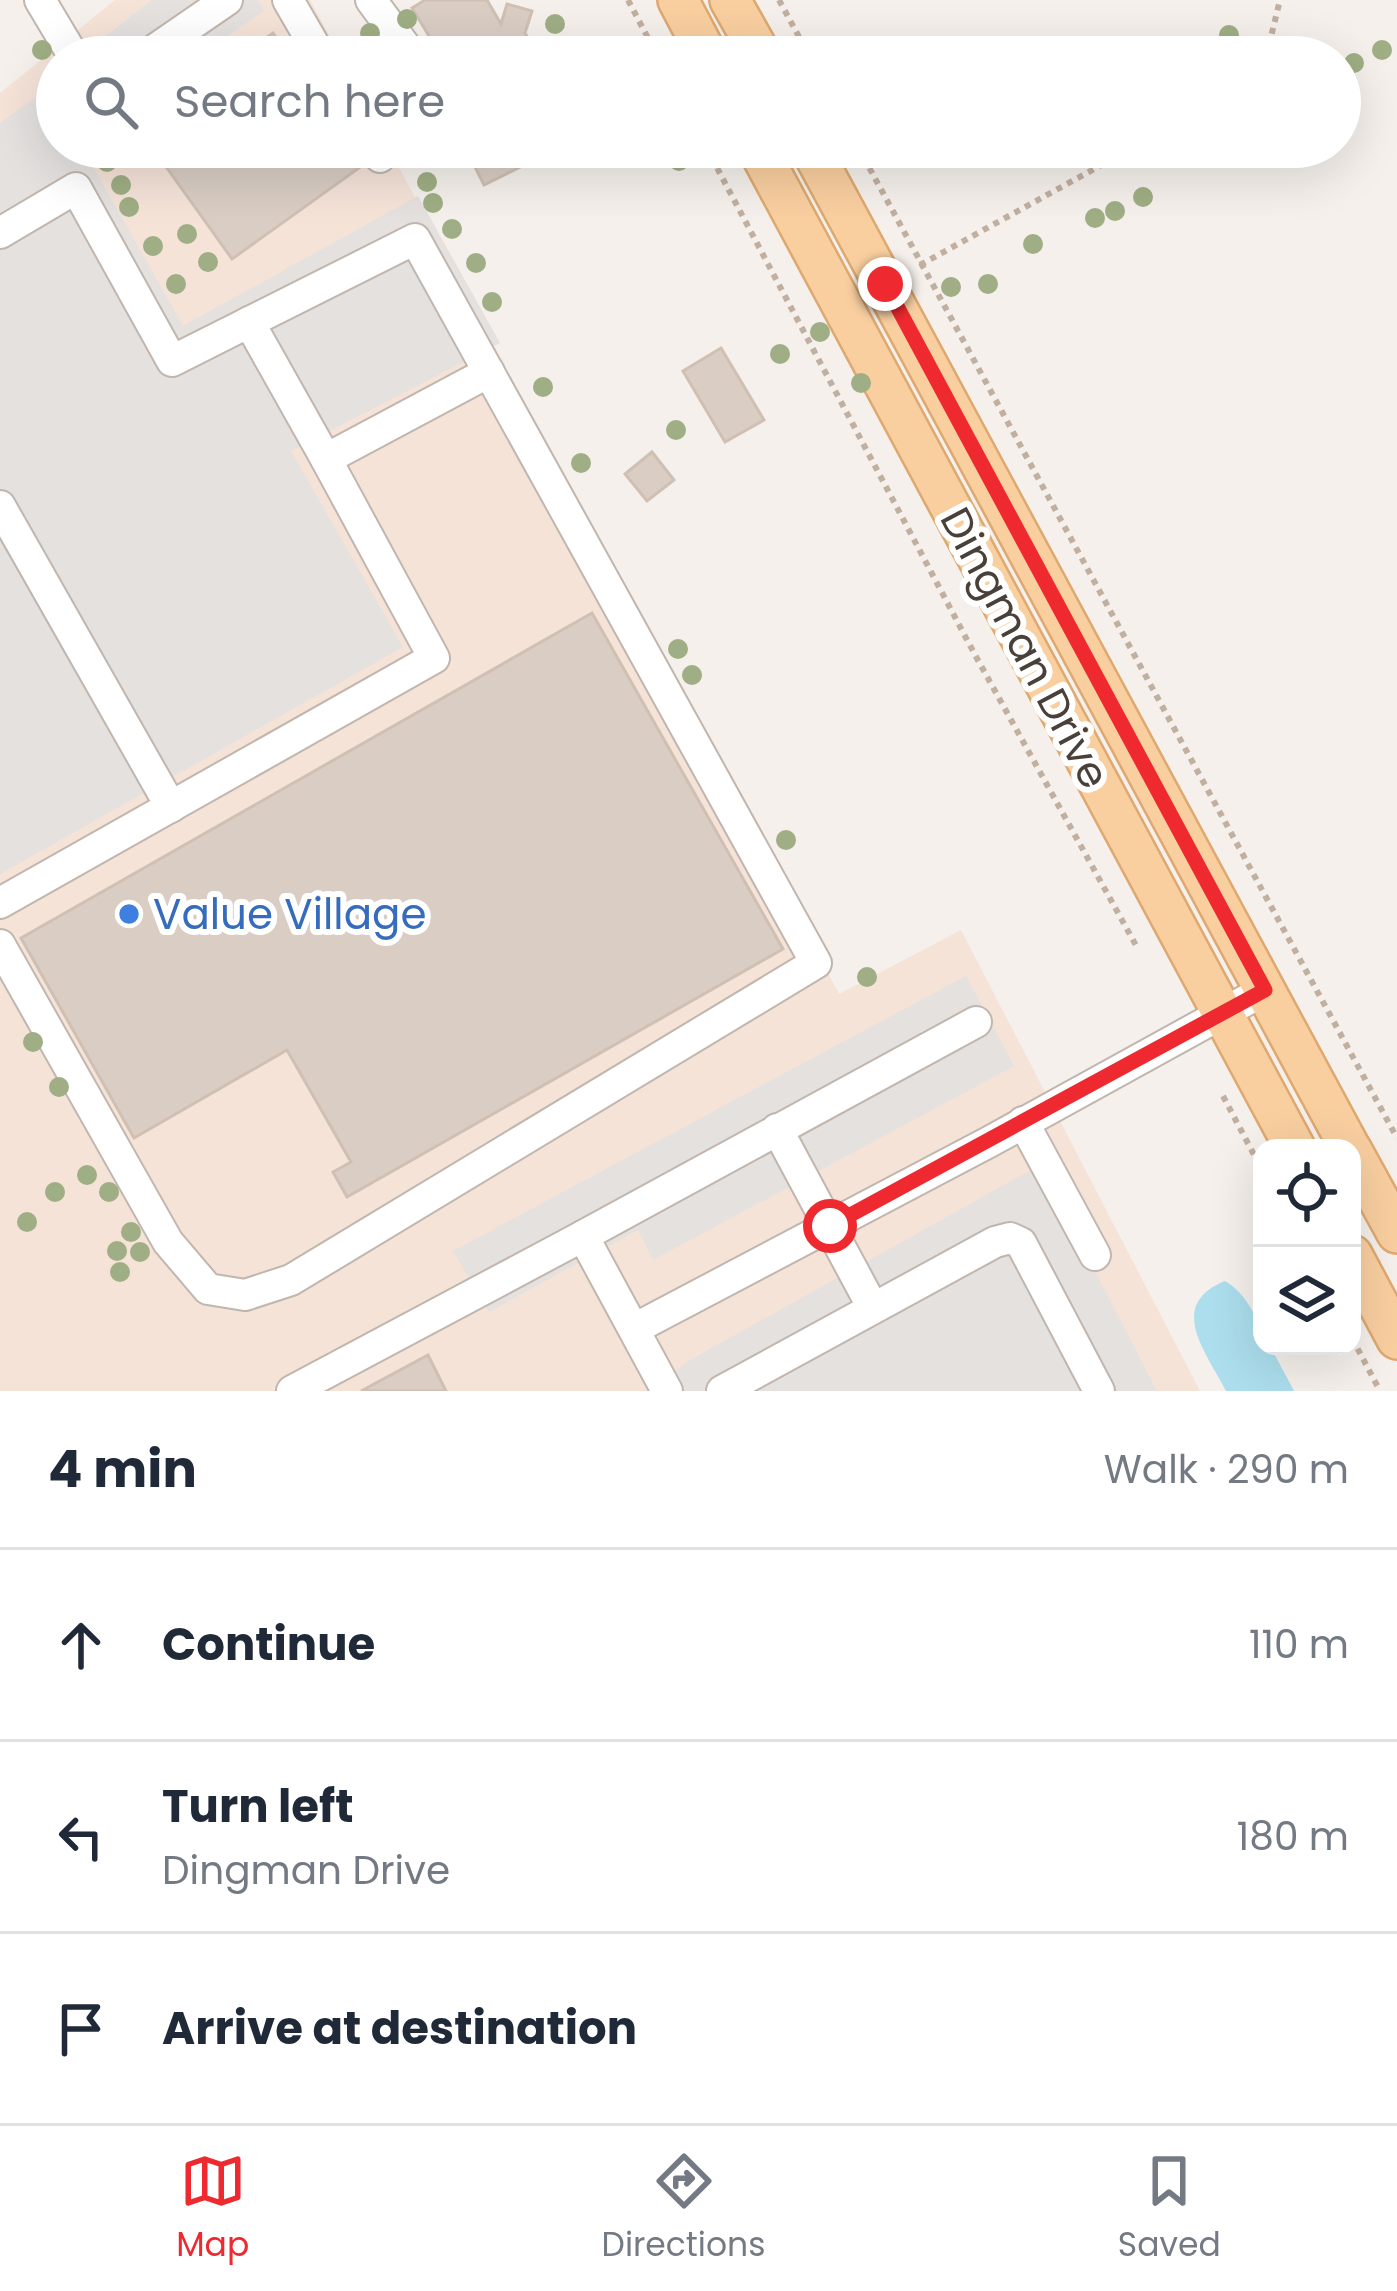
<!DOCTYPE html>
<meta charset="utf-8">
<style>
:root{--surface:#fff;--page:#f6f6f7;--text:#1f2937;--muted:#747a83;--line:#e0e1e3;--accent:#ee292f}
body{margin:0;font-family:Poppins,sans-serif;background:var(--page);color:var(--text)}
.controls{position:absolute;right:36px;bottom:36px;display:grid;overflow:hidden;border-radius:24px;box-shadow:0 12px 48px #0002}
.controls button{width:108px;height:108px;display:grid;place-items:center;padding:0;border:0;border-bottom:3px solid var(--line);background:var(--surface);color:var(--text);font:60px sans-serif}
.stop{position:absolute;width:36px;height:36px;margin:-27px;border:9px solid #ee292f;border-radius:50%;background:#fff}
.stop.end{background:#ee292f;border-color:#fff;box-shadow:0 3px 12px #0008}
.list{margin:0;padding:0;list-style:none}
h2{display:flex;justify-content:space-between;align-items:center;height:156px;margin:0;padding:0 48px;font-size:51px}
h2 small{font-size:39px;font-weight:400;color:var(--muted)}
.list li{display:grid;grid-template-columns:78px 1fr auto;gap:36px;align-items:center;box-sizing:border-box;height:192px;padding:0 48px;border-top:3px solid var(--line)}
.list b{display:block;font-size:45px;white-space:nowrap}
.list p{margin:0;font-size:39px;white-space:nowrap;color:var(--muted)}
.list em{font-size:39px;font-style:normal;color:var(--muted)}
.icon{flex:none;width:66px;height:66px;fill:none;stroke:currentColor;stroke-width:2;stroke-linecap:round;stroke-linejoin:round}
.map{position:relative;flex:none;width:1397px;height:1391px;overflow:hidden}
.search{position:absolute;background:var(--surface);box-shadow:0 12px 48px #0002;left:36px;right:36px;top:36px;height:132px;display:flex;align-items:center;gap:30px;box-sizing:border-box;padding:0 42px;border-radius:66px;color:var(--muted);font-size:45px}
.sheet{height:732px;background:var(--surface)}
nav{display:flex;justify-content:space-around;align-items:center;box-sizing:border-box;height:168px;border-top:3px solid var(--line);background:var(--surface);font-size:33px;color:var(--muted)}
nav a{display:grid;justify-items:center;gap:6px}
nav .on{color:var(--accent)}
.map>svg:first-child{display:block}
.commercial{fill:#f5e3d8}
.parking{fill:#e4e1df}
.water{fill:#acdeed}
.building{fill:#d9cdc4;stroke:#d0c0b4;stroke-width:3}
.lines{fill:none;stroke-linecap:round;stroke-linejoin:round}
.minor-casing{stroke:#c0b6ae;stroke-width:34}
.major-casing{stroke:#dea970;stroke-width:44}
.path{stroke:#c1afa0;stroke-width:6;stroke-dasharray:6 6;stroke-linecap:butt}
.minor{stroke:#fff;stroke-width:30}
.major{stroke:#f9cfa0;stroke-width:39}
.tree{fill:#9fae84}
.route{stroke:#ee292f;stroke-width:15}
.shop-dot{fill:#3f7fe0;stroke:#fff;stroke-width:4.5}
.labels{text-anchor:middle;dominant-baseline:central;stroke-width:12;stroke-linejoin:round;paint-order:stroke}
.street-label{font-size:42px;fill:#494039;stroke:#fff}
.shop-label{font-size:42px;fill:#366cbe;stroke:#fff;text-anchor:start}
</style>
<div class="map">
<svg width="1397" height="1391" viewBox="0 0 1397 1391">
<rect width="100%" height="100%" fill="#f5f0eb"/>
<!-- commercial -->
<polygon class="commercial" points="115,0 310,0 341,57 57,57 57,147 388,147 839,994 961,930 1200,1391 0,1391 0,93"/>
<!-- parking -->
<g class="parking">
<polygon points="152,0 258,0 264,11 197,57 78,57"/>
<polygon points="49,88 57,102 57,147 82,147 183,326 418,196 500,343 291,451 403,647 0,874 0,123"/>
<polygon points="966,976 1014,1066 653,1260 638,1230 489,1312 453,1251"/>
<polygon points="1040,1165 1157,1391 645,1391 692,1359"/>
</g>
<!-- water -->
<path class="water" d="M1225,1281c21,12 37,41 37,65h8l24,45h-68c-20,-39 -60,-86 -1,-110z"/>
<!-- building -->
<g class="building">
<polygon points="425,0 487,0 501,24 507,4 532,11 525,33 539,57 442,57 439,51 427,53 420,41 429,36 412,8"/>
<polygon points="273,33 290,57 239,57"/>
<polygon points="152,147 355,147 366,163 232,259"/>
<polygon points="470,147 555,147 556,149 484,185 466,149"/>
<polygon points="721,348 764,420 725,442 683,371"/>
<polygon points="652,452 674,480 647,501 625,474"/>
<polygon points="592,613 783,949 347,1197 333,1172 351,1162 287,1050 134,1138 21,938"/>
<polygon points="428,1355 446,1391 361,1391"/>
</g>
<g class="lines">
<defs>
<g id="minor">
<polyline points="40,0 74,57"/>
<polyline points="288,0 321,57"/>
<polyline points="371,0 413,57"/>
<polyline points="144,57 227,0"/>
<polyline points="374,147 380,157"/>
<polyline points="0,233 76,188 172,361 415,239 816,963 291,1280 245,1295 208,1289 168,1242 0,945"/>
<polyline points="249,322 326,459"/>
<polyline points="0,506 171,807"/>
<polyline points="0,903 434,658 326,459 489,372"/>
<polyline points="1023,1122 1095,1255"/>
<polyline points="777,1129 873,1308"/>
<polyline points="634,1329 989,1142 1265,990"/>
<polyline points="292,1391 583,1236"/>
<polyline points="667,1391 583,1236 976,1022"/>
<polyline points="722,1391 995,1242 1010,1238 1021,1243 1099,1391"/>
</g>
<g id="major">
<polyline points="678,0 708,57"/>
<polyline points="730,0 762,57"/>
<polyline points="757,147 1295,1148"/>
<polyline points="810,147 1350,1148"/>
<polyline points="1352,1151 1397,1233"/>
<polyline points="1352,1255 1397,1339"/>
</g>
</defs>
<!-- minor casing -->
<use href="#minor" class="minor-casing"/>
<!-- major casing -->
<use href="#major" class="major-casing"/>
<!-- path -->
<g class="path">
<polyline points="628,0 658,57"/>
<polyline points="779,0 810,57"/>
<polyline points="1266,57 1280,0"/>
<polyline points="706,147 974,653 1138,949"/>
<polyline points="858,147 1397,1138"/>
<polyline points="920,265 1134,147"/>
<polyline points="1223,1096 1262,1170"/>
<polyline points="1352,1338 1380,1391"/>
</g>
<!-- minor -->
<use href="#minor" class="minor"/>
<!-- major -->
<use href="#major" class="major"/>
</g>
<!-- trees -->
<g class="tree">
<circle cx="407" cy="19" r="10"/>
<circle cx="555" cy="24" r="10"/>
<circle cx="370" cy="33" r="10"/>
<circle cx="1229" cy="35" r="10"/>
<circle cx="42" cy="50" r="10"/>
<circle cx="1382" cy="50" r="10"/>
<circle cx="1354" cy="63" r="10"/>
<circle cx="679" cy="161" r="10"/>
<circle cx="107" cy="162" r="10"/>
<circle cx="427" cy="182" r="10"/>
<circle cx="121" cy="185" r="10"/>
<circle cx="1143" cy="197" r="10"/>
<circle cx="433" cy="203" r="10"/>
<circle cx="129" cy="207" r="10"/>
<circle cx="1115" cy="211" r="10"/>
<circle cx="1095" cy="218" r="10"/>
<circle cx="452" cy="229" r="10"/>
<circle cx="187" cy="234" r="10"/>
<circle cx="1033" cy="244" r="10"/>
<circle cx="153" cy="246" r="10"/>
<circle cx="208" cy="262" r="10"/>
<circle cx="476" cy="263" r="10"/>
<circle cx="176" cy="284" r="10"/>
<circle cx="988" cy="284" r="10"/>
<circle cx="951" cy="287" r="10"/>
<circle cx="492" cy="302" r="10"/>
<circle cx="820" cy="332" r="10"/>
<circle cx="780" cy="354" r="10"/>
<circle cx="861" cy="383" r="10"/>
<circle cx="543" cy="387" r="10"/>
<circle cx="676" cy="430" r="10"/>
<circle cx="581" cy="463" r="10"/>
<circle cx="678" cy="649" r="10"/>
<circle cx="692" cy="675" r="10"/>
<circle cx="786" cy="840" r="10"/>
<circle cx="867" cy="977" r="10"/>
<circle cx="33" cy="1042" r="10"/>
<circle cx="59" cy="1087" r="10"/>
<circle cx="87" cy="1175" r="10"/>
<circle cx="55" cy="1192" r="10"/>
<circle cx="109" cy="1192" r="10"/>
<circle cx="27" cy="1222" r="10"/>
<circle cx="131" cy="1232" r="10"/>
<circle cx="117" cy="1251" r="10"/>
<circle cx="140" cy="1252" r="10"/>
<circle cx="120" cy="1272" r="10"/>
</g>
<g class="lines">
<!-- route -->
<polyline class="route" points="830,1226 1265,990 885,284"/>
</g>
<!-- markers -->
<circle class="shop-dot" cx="129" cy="914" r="12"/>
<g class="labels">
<!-- street labels -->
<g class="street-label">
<text transform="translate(1025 648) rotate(62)">Dingman Drive</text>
</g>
<!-- shop labels -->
<g class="shop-label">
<text x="153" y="914">Value Village</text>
</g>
</g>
</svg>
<div class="controls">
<button><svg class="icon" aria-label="locate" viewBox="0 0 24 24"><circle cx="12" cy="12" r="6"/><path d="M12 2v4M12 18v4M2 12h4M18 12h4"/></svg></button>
<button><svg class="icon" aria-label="layers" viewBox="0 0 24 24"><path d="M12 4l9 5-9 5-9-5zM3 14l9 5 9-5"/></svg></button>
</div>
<div class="stop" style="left:830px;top:1226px"></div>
<div class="stop end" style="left:885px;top:284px"></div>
<div class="search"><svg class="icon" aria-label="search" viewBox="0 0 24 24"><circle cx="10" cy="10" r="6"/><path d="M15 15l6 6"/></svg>Search here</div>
</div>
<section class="sheet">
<h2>4 min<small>Walk · 290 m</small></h2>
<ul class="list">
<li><svg class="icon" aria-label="ahead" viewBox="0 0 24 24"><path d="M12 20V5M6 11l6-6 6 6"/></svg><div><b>Continue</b></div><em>110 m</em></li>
<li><svg class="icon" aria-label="left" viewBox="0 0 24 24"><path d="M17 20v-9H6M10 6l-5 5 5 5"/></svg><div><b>Turn left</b><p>Dingman Drive</p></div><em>180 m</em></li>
<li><svg class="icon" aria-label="arrive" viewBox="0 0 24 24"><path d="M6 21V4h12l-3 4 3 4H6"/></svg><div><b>Arrive at destination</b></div></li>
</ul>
</section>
<nav>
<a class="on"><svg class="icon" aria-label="map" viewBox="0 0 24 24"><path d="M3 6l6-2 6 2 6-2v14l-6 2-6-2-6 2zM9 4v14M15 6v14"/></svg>Map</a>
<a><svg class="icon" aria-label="directions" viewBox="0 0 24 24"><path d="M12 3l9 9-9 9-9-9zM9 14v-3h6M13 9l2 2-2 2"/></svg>Directions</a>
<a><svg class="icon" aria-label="saved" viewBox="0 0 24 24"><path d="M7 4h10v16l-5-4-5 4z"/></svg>Saved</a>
</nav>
